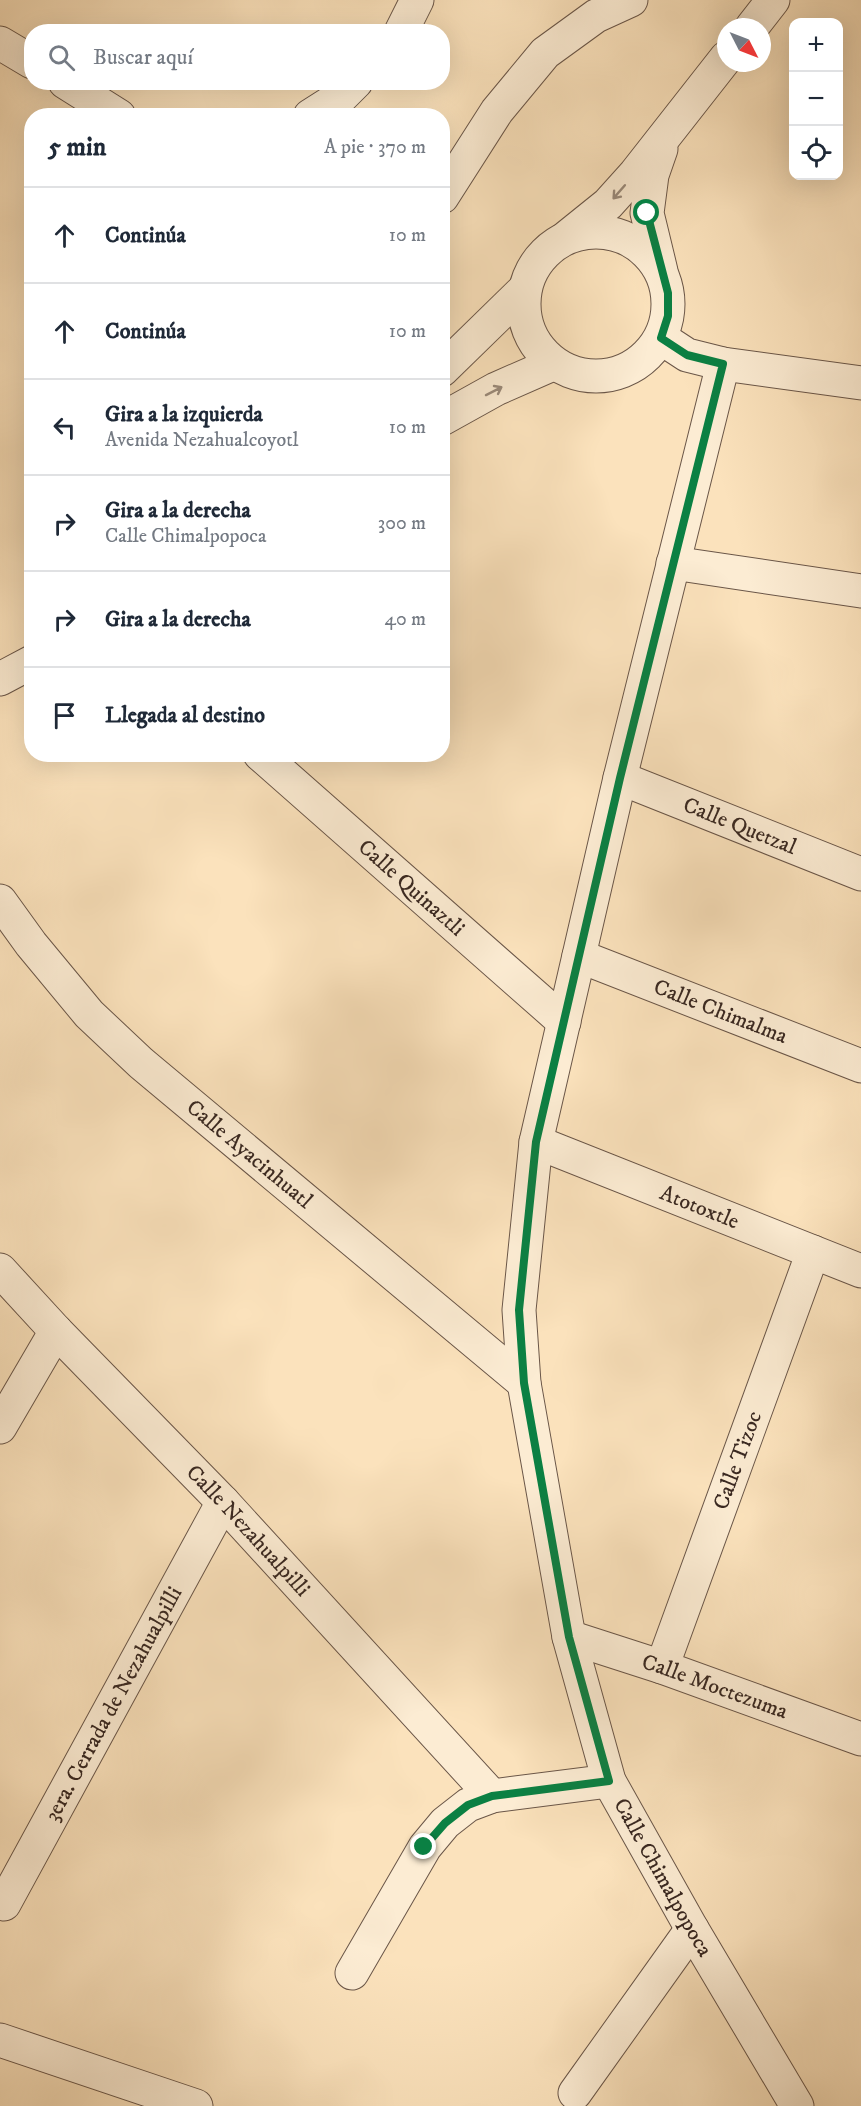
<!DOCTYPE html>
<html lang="es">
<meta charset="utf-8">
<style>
:root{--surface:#fff;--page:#f6f6f7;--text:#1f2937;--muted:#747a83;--line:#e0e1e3}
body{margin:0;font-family:"IM FELL DW Pica",serif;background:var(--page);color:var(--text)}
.controls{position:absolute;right:18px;top:18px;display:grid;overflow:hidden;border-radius:12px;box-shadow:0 6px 24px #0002}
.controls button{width:54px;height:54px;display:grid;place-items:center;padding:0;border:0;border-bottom:2px solid var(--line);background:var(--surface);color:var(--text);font:30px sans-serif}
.compass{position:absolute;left:717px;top:18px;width:54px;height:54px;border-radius:50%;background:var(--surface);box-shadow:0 6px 24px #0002;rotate:132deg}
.stop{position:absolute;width:18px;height:18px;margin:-14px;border:4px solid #0b8043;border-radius:50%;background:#fff}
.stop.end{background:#0b8043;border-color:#fff;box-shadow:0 2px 6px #0008}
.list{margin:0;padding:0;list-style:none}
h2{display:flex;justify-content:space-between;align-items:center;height:78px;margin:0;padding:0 24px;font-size:26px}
h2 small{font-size:20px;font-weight:400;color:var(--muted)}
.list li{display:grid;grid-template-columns:39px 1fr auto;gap:18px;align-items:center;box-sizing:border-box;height:96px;padding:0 24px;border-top:2px solid var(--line)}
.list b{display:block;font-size:22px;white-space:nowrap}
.list p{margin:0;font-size:20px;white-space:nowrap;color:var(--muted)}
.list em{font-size:20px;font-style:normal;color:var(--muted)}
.icon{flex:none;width:33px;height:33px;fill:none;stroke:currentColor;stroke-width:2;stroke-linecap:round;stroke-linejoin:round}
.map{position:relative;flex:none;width:861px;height:2106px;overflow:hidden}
.search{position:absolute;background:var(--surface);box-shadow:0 6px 24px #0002;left:24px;top:24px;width:426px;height:66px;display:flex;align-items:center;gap:15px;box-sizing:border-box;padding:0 21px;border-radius:24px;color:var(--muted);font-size:22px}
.panel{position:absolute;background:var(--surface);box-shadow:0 6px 24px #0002;left:24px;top:108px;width:426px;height:654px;border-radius:24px}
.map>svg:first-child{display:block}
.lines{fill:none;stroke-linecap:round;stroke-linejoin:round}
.minor-casing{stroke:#6a5648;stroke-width:35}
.minor{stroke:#fcecd3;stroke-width:33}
.oneway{stroke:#9a8a7a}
.route{stroke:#0b8043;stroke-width:8}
.labels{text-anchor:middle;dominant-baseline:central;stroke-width:4.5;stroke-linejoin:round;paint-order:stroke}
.street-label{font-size:22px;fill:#392821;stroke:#fcecd3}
</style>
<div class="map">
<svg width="861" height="2106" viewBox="0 0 861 2106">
<rect width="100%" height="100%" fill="#fbe2bc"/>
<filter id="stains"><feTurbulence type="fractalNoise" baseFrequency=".00333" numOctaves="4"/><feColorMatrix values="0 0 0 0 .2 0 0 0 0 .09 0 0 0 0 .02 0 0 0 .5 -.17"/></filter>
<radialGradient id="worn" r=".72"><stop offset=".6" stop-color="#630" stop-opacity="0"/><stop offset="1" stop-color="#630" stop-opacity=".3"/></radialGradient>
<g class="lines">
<defs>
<g id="minor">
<polyline points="752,27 773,0"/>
<polyline points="401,32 417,0"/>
<polyline points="0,43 32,62"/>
<polyline points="65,82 119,116"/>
<polyline points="310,116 343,95 356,82"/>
<polyline points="661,149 652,175 647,213 661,271"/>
<polyline points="442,197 497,111 545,53 596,16 631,0"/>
<circle cx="596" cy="304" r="72"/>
<polyline points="567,237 608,204 635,174 726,58"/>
<polyline points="661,338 687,355 723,364 861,383"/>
<path id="s1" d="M723,364l-103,414 -84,364 -17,168 5,73 45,254 40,144 83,148 105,177"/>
<polyline points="442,370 525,289"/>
<polyline points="442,419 496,389 553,364"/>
<polyline points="673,563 861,591"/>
<polyline points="0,679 32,662"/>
<path id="s2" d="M260,754l304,268"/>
<path id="s3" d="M620,778l241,96"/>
<path id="s4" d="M0,901l31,43 58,70 52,49 383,320"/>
<path id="s5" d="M579,956l282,110"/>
<path id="s6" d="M536,1142l325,129"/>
<path id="s7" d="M0,1270l56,61 167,171 269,294"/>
<polyline points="0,1427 56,1331"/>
<path id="s8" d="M569,1637l93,30 199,72"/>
<path id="s9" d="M662,1667l151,-415"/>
<path id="s10" d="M4,1904l219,-402"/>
<polyline points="352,1973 425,1847 445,1823 468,1805 492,1796 609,1781"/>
<polyline points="0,2040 196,2106"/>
<polyline points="575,2093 692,1929"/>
</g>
</defs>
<!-- minor casing -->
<use href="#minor" class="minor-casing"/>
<!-- minor -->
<use href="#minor" class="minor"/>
</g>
<!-- one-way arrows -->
<defs><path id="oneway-shaft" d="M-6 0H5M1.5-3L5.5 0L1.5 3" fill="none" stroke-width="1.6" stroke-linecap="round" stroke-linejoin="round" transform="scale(1.5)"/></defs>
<g class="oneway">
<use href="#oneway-shaft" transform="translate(619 192) rotate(131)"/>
<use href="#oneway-shaft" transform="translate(494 391) rotate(-27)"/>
</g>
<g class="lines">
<!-- route -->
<polyline class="route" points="424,1847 445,1823 468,1805 492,1796 609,1781 569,1637 524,1383 519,1310 536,1142 620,778 723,364 687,355 661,338 668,316 668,293 647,213"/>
</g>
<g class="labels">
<!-- street labels -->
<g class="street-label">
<text stroke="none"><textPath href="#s3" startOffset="129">Calle Quetzal</textPath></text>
<text stroke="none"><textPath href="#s2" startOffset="202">Calle Quinaztli</textPath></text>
<text stroke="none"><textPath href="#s5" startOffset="152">Calle Chimalma</textPath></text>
<text stroke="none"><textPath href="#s4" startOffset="357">Calle Ayacinhuatl</textPath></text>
<text stroke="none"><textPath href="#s6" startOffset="176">Atotoxtle</textPath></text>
<text stroke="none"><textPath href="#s9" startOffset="220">Calle Tizoc</textPath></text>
<text stroke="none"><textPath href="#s7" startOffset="360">Calle Nezahualpilli</textPath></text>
<text stroke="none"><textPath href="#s8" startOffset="154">Calle Moctezuma</textPath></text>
<text stroke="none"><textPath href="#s10" startOffset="228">3era. Cerrada de Nezahualpilli</textPath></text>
<text stroke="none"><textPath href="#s1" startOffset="1560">Calle Chimalpopoca</textPath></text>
</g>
</g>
<rect width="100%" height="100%" filter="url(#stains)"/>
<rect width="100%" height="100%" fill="url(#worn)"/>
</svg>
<div class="controls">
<button>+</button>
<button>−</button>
<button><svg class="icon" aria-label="locate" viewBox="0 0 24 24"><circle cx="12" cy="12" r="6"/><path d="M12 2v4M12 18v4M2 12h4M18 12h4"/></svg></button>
</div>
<svg class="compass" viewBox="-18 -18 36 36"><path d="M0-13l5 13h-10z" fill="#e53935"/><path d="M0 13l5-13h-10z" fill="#747a83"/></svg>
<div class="stop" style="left:647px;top:213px"></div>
<div class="stop end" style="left:424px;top:1847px"></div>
<div class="search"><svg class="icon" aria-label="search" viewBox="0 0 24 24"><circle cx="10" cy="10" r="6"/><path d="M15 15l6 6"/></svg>Buscar aquí</div>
<section class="panel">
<h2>5 min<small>A pie · 370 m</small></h2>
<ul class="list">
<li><svg class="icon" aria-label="ahead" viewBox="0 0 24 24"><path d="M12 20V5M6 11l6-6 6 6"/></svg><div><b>Continúa</b></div><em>10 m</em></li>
<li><svg class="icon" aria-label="ahead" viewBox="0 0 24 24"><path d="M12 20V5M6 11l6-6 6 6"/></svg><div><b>Continúa</b></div><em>10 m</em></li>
<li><svg class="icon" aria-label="left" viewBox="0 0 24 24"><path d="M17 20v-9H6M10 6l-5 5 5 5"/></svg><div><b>Gira a la izquierda</b><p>Avenida Nezahualcoyotl</p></div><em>10 m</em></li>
<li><svg class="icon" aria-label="right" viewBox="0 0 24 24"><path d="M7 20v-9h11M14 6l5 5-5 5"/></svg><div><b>Gira a la derecha</b><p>Calle Chimalpopoca</p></div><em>300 m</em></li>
<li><svg class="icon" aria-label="right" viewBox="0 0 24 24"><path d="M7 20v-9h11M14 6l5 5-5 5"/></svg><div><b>Gira a la derecha</b></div><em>40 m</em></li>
<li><svg class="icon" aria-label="arrive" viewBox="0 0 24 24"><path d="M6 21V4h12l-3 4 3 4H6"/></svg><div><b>Llegada al destino</b></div></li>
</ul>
</section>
</div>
